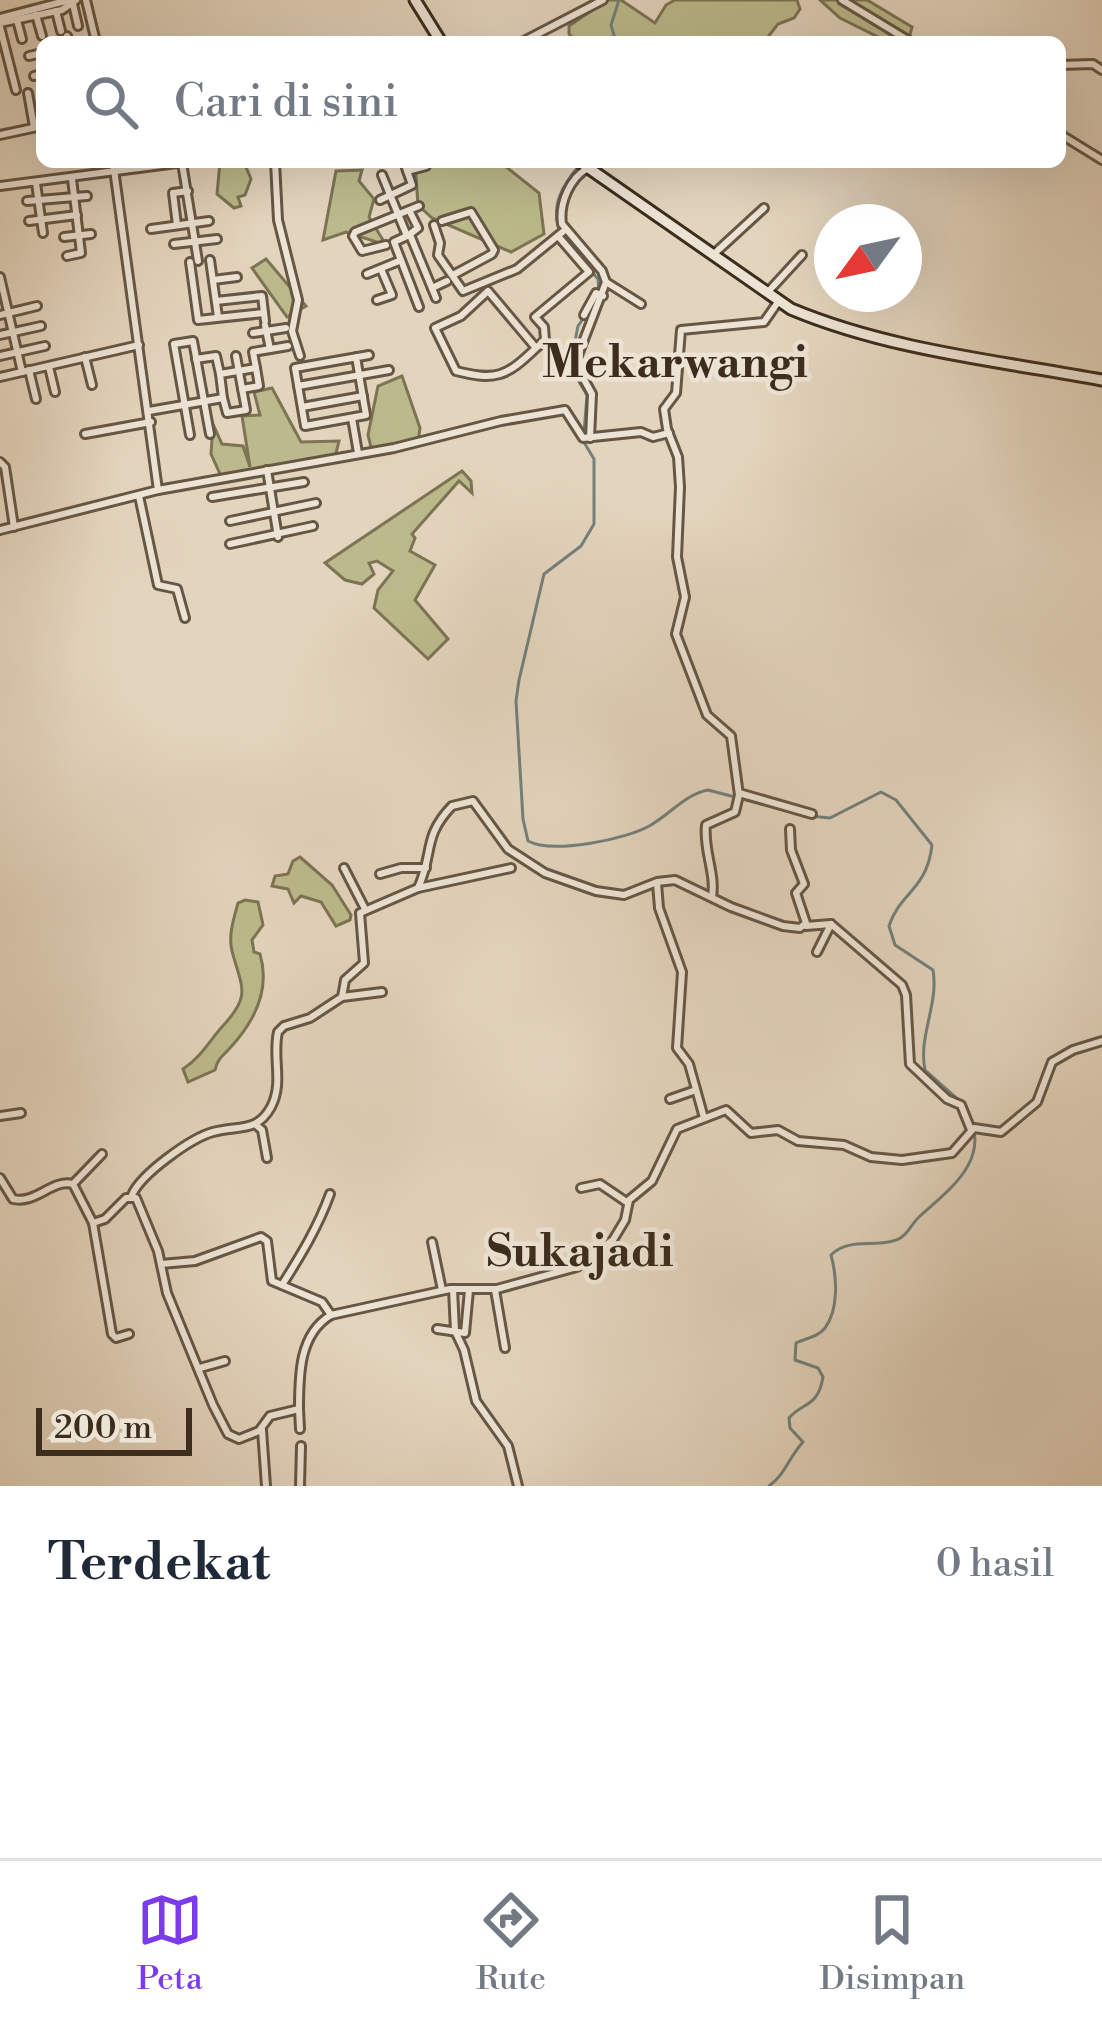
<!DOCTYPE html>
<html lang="id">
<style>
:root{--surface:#fff;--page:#f6f6f7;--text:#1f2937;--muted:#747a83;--line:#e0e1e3;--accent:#7c3aed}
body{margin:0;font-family:"Libre Bodoni",serif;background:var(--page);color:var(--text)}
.compass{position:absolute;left:814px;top:204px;width:108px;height:108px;border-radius:50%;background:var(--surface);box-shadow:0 12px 48px #0002;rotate:237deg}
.scale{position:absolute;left:36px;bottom:30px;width:156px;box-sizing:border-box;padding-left:12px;border:6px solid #3c2d1d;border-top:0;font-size:33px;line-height:42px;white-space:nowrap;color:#3c2d1d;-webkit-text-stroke:9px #ede3d4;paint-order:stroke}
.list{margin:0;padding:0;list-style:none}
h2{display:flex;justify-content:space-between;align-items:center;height:156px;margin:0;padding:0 48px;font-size:51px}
h2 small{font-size:39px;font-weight:400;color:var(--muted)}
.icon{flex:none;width:66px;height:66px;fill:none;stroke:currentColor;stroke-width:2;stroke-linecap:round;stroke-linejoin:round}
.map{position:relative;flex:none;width:1102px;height:1486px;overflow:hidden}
.search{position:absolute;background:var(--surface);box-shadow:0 12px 48px #0002;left:36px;right:36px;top:36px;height:132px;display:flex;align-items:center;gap:30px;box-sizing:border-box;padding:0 42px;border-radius:18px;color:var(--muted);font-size:45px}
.sheet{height:372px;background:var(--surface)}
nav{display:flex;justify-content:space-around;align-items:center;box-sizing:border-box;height:168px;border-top:3px solid var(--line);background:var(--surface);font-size:33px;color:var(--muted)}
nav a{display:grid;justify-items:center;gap:6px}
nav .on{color:var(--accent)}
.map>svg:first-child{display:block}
.green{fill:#bcba8c;stroke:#7c7454;stroke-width:3}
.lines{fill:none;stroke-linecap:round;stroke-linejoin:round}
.stream{stroke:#73807b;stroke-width:3}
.street-casing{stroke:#665745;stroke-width:12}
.secondary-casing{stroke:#3c2d1d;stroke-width:15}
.street{stroke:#ede3d4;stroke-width:6}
.secondary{stroke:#ede3d4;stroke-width:9}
.labels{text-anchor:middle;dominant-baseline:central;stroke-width:9;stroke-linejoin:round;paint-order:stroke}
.quarter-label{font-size:45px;font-weight:bold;fill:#3c2d1d;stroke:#ede3d4}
</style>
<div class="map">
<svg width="1102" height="1486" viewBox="0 0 1102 1486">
<rect width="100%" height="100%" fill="#e3d4bd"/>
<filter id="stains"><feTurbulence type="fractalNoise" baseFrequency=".00167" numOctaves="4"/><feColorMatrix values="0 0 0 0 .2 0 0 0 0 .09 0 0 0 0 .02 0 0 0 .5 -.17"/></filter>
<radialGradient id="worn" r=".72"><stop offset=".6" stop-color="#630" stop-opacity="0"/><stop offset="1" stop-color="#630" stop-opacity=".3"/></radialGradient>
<!-- green -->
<g class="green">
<polygon points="607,0 621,0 655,23 666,5 675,0 797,0 800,9 794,18 778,24 764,42 577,42 569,34 569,26"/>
<polygon points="820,0 867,0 912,27 908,42 876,42 880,38 840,18"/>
<polygon points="220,162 244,162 251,179 245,195 238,197 241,206 234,208 217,194"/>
<polygon points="415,162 500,162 539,193 544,234 511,252 432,218 418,205"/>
<polygon points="362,170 359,181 374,199 369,217 386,245 346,232 323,240 336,171"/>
<polygon points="266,259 306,306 287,317 252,268"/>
<polygon points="402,376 420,428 418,442 372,451 368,435 378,386"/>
<polygon points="272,388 301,442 339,441 335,457 221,476 211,454 213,424 222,444 243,446 250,467 242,416 260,415 254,392"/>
<polygon points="462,471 471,481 472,493 459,481 412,534 415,538 410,551 435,565 415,600 448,639 428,659 374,608 378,590 393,571 377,561 369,563 374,574 362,584 345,580 325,563"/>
<polygon points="300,857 332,885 351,915 350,920 336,926 321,902 301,896 294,903 288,889 272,886 275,876 288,874 293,861"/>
<path d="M245,900l13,2 5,23 -11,15 2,12 6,2c11,37 -6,68 -30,94 -8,9 -12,10 -15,22l-27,12 -5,-13c17,-11 25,-26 38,-41 31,-33 21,-39 11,-77 -4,-16 2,-33 6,-48z"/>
</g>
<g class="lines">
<!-- stream -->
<g class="stream">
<polyline points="616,42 611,25 619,0"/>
<path d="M561,235c-12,-29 1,-49 20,-72"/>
<polyline points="590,270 598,279 599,293"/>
<path d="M585,316l-7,10 -8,41 17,28 -3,37 1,12 9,15v65l-13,22 -37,28 -25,106 -3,21 7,118 5,22c24,13 98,-1 123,-16 19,-11 35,-31 57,-35l92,24"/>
<path d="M810,816l20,2 51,-26 15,8 36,45c-5,45 -32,47 -43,81l6,19 38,25c6,34 -15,66 -8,100l35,31"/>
<path d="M769,1486c16,-11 20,-29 34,-44l-13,-14 -1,-10c13,-16 29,-10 34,-41l-5,-9 -23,-8 1,-17c10,-5 22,-6 29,-15 14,-19 12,-51 6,-73 17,-17 40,-8 62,-14 14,-3 17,-16 27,-25 34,-30 73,-59 46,-107"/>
</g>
<defs>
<g id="street">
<polyline points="86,0 96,42"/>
<polyline points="842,0 911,42"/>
<polyline points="73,4 78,26"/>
<polyline points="56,11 61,31"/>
<polyline points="36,15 42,36"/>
<polyline points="0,18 69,0"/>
<polyline points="17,20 22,39"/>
<polyline points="0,23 62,10 76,0"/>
<polyline points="0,27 16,90"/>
<polyline points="67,36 69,42"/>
<polyline points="522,42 603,0"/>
<polyline points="29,56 42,53"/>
<polyline points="1060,65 1093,64 1102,70"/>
<polyline points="34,76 42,74"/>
<polyline points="28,93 34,127"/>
<polyline points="1060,134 1102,160"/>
<polyline points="0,135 42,126"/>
<polyline points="275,162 278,220 298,300 292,331 300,356"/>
<polyline points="182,163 198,261"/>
<path d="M588,168c-18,10 -29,35 -26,56l40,47 4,11 35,22"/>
<polyline points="407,171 426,166"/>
<polyline points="382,175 407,236 394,242 419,307"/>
<polyline points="36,183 43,233"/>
<polyline points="0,186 185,162"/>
<polyline points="380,200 412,185 404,162"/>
<polyline points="27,201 87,196"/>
<polyline points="29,221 77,215"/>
<polyline points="442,221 471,212 494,250 492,254 453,275"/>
<polyline points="177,225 173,193 188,191"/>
<polyline points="434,225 440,243 438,255 463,291 517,269 565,230"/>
<polyline points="151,229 209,221"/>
<polyline points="410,234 418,228 410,212"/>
<polyline points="410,235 436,298"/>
<polyline points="64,237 91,234"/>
<polyline points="174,244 217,239"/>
<polyline points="386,245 362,251 353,236 355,232 419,206"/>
<polyline points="715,253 764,208"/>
<polyline points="67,256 81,253 72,179"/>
<polyline points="210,260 218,317"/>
<polyline points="190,262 198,320 264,313"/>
<polyline points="367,274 399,261"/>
<polyline points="0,277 22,372 139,345"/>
<polyline points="213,280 237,277"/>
<polyline points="432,288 447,281"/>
<polyline points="767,293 802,255"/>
<polyline points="377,300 392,295 381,269"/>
<polyline points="216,301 262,296 265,321"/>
<polyline points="0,315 37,306"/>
<polyline points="584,315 596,293 603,296"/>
<polyline points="265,325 270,349"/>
<polyline points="253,333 286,328"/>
<polyline points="0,335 41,326"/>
<path d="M536,348c-30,29 -40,33 -80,23l-21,-43 26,-12 27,-25 48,57 9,-8 -1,-13 -9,-10 54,-45 -31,-36"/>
<polyline points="564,354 579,349"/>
<polyline points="0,356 45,346"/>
<polyline points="85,357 92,385"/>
<polyline points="356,357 366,415 305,426 295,368 369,355"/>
<polyline points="196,359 216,356 220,374"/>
<polyline points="49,367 55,392"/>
<polyline points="256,368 253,352 288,346"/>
<polyline points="29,370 36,399"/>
<polyline points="0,377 22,372"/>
<polyline points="298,386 389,370"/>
<polyline points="223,398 227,413 246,410 236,356"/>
<polyline points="302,407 363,396"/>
<polyline points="149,411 223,398 220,374 256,368 259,386 242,389"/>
<polyline points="352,418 358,453"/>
<polyline points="85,434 151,422"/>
<polyline points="190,435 174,344 193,341 210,434"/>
<polyline points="590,438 592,394 575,363 606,282"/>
<polyline points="0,462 5,467 14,527"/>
<polyline points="267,470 278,537"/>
<polyline points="158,490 394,448 501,421 565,410 583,438 641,432 653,437 669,433"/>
<polyline points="139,496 158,585 177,589 185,618"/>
<polyline points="212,497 304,482"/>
<polyline points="230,521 316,503"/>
<polyline points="0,530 158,490 113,162"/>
<polyline points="230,544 313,526"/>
<polyline points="739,793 812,814"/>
<polyline points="344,868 365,909"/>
<polyline points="380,874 401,868 426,868"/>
<polyline points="657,883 659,908 682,972 677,1048 689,1064 704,1118"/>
<polyline points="418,888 511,868"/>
<path d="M712,897c4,-24 -9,-47 -6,-72l29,-13 4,-17 -8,-59 -24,-21 -31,-81 9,-37 -8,-40 3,-70 -2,-30 -11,-28 -3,-20 12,-16 5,-63 83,-8 14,-20"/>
<polyline points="831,924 902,985 906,995 910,1064 947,1099 961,1105 971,1130"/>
<polyline points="806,926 831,924 817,952"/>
<polyline points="342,997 382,992"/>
<polyline points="670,1099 696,1090"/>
<polyline points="0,1116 21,1113"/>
<polyline points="256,1125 262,1130 267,1158"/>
<path d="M0,1178l13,21c24,5 38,-20 60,-15l20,39 12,-4 21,-21h10l22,53 9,42 46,112 15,29 11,5 20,-8 11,-15 29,-7c0,-34 0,-75 32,-94l119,-26h47l80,-22 36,-27 12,-20 4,-20 23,-19 25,-52 49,-19 25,23 27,-3 20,11 46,4 27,12 31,3 50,-7 22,-25 27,4 36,-30 15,-40 21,-12 29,-9"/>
<polyline points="73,1184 102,1154"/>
<polyline points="581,1188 600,1184 628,1203"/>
<path d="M132,1195c9,-21 59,-57 81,-63 25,-7 44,1 58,-25 13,-25 1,-49 7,-75l6,-6 26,-8 32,-21 3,-17 19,-17 -4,-50 58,-25c16,-34 4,-51 34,-82l21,-5 35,48 37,24 51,18 28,4 33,-13 18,-2 56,27 52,19 17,2 6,-5 -10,-30 8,-9 -13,-34 -1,-21"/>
<polyline points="93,1223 112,1334 116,1338 129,1334"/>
<polyline points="432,1242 442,1290"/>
<polyline points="161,1264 195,1261 261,1237 267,1241 272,1281 322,1302 331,1315"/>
<path d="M282,1285c19,-30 36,-58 48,-91"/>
<polyline points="453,1289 455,1331 464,1350 476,1401 508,1446 518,1486"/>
<polyline points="495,1290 505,1348"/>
<polyline points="437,1329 465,1333 469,1290"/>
<polyline points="200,1368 225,1361"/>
<polyline points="299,1409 300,1429"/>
<polyline points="262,1430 266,1486"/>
<polyline points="300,1486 301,1446"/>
</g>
<g id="secondary">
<polyline points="415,0 441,42"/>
<path d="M580,162l211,147c98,41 208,52 311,71"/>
</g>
</defs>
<!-- street casing -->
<use href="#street" class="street-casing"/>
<!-- secondary casing -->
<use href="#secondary" class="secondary-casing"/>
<!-- street -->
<use href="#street" class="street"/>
<!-- secondary -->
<use href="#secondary" class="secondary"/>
</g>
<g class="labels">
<!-- quarter labels -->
<g class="quarter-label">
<text x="675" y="363">Mekarwangi</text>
<text x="580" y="1252">Sukajadi</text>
</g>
</g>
<rect width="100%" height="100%" filter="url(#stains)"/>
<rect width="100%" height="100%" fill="url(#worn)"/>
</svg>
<svg class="compass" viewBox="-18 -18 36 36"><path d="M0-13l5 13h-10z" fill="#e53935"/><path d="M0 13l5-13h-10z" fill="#747a83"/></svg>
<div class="scale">200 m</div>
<div class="search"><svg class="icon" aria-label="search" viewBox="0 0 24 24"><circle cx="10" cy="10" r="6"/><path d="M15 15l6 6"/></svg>Cari di sini</div>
</div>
<section class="sheet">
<h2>Terdekat<small>0 hasil</small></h2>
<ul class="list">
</ul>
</section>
<nav>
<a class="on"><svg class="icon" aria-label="map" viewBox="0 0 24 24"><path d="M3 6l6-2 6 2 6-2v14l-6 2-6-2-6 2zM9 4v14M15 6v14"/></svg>Peta</a>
<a><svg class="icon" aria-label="directions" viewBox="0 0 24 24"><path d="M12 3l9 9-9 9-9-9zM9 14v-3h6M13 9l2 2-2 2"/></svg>Rute</a>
<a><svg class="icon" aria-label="saved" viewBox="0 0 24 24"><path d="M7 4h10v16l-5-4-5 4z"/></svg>Disimpan</a>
</nav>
